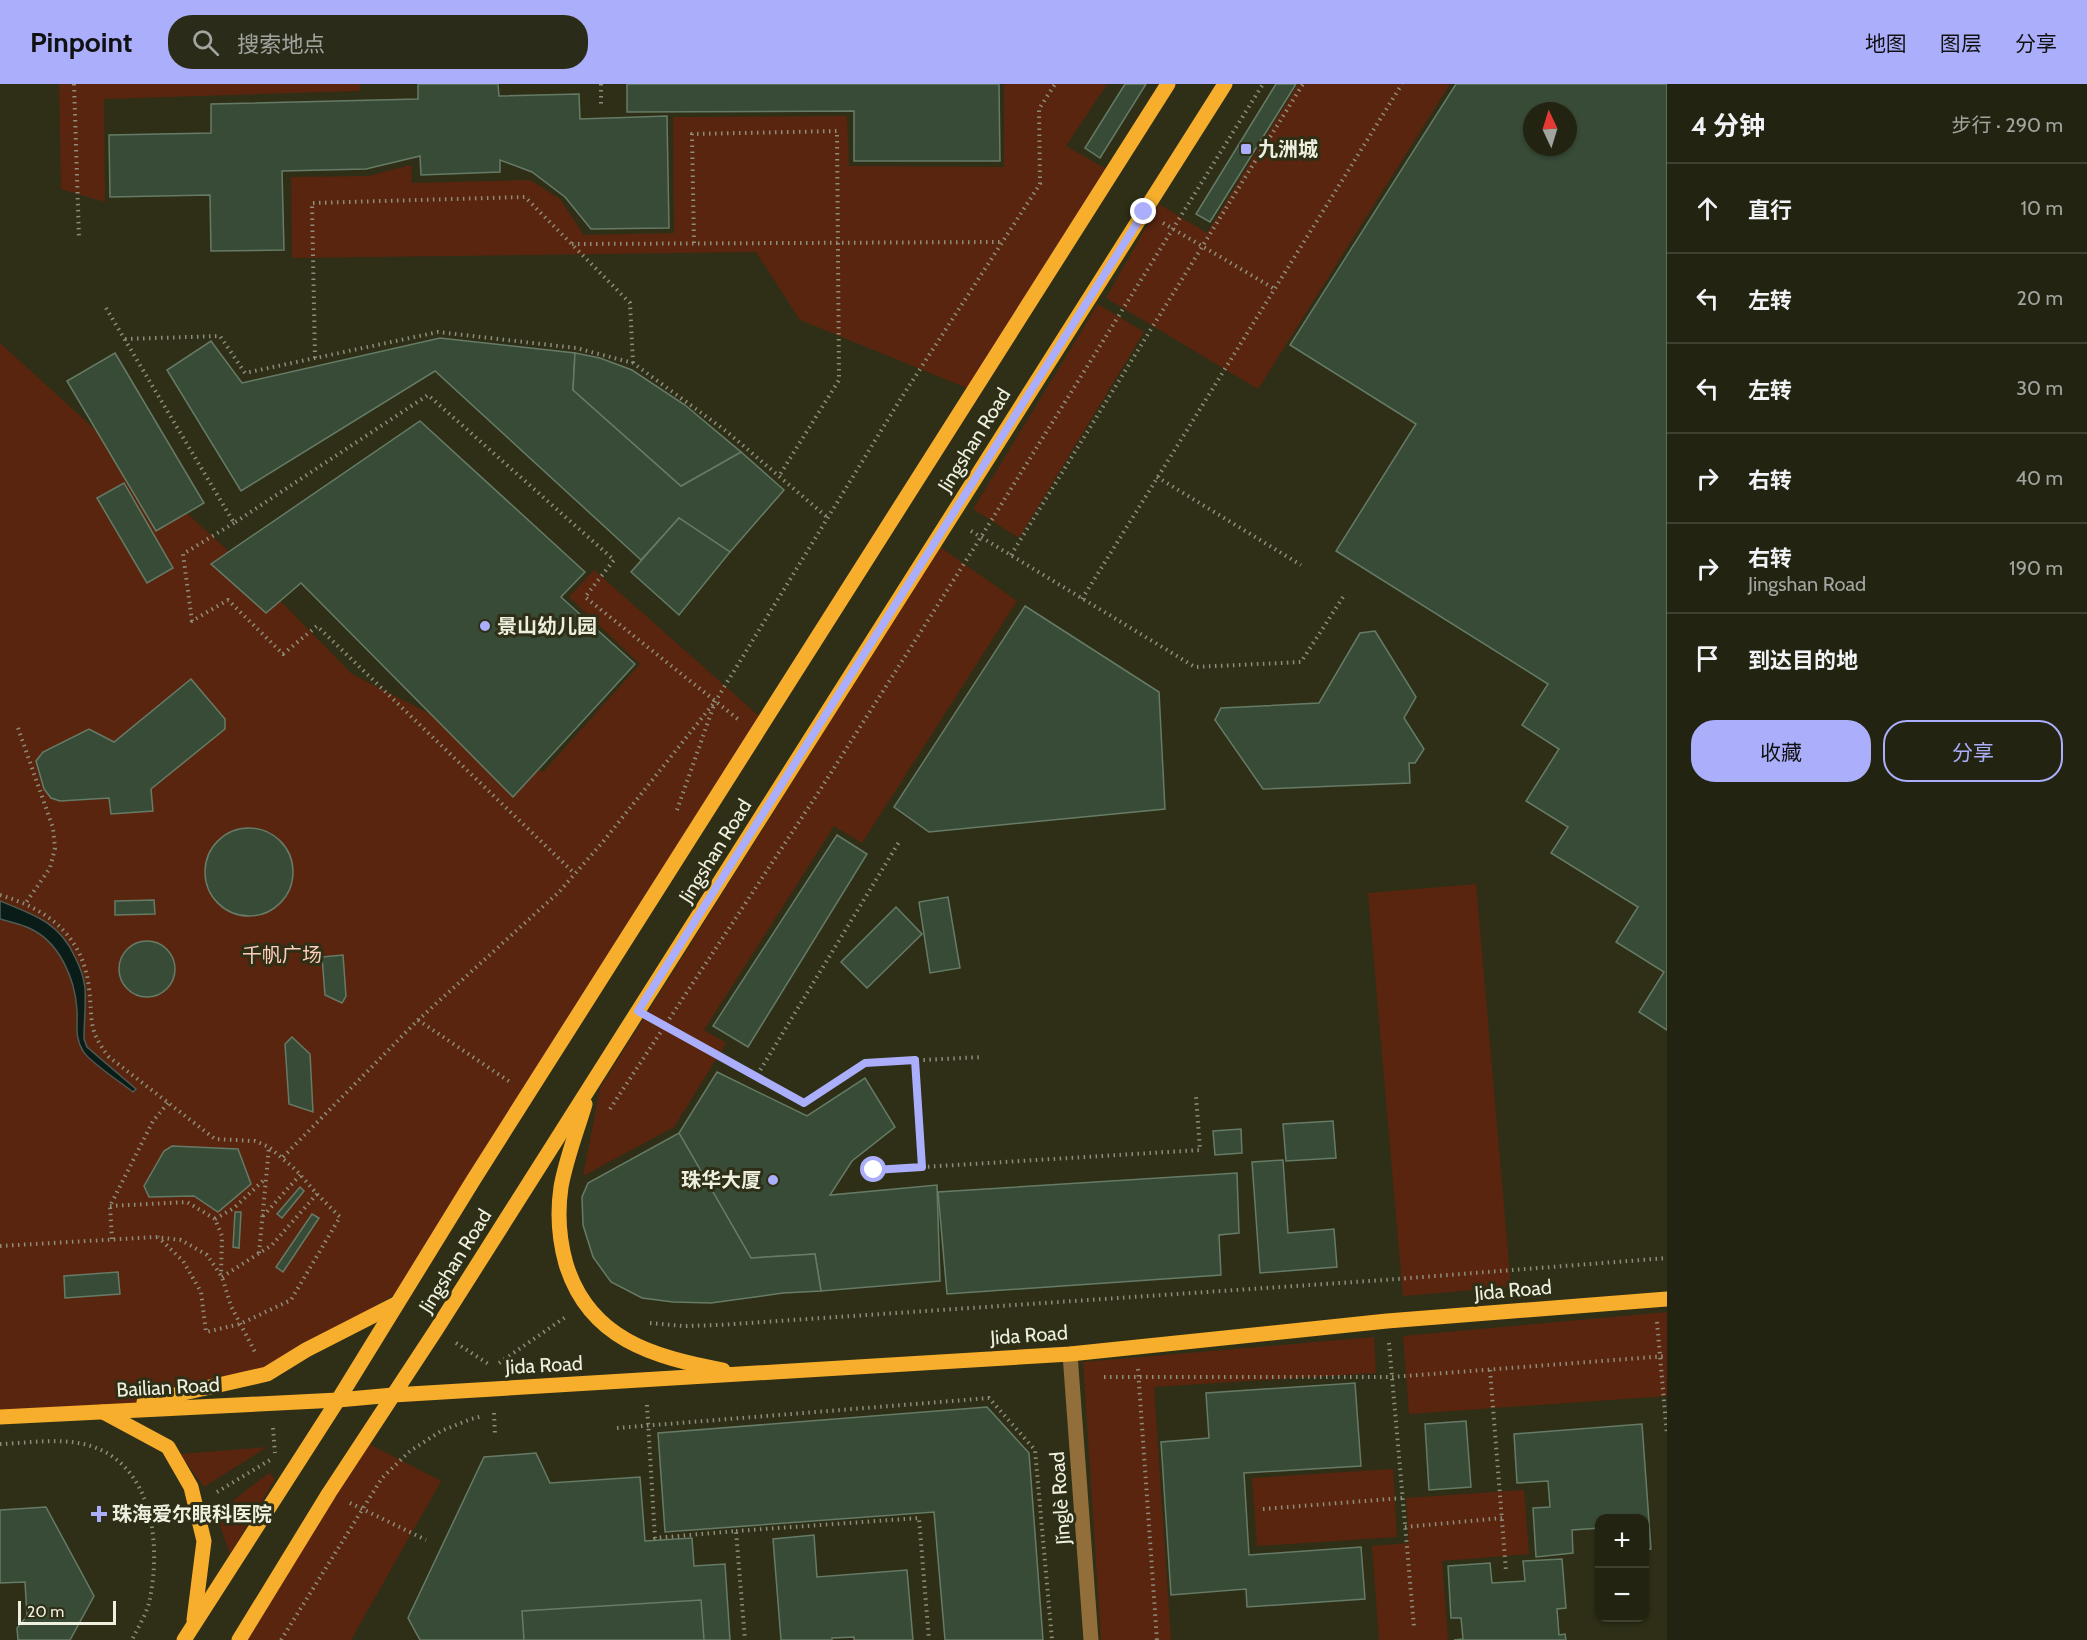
<!DOCTYPE html>
<html lang="zh">
<meta charset="utf-8">
<style>
:root{--surface:#222310;--page:#2a2b19;--text:#f1f3f6;--muted:#a2a49f;--line:#3f4030;--accent:#abaffb}
body{margin:0;font-family:Cabin,"Noto Sans SC",sans-serif;background:var(--page);color:var(--text)}
.controls{position:absolute;right:18px;bottom:18px;display:grid;overflow:hidden;border-radius:12px;box-shadow:0 2px 4px #0004}
.controls button{width:54px;height:54px;display:grid;place-items:center;padding:0;border:0;border-bottom:2px solid var(--line);background:var(--surface);color:var(--text);font:30px sans-serif}
.compass{position:absolute;left:1523px;top:18px;width:54px;height:54px;border-radius:50%;background:var(--surface);box-shadow:0 2px 4px #0004;rotate:356deg}
.scale{position:absolute;left:18px;bottom:15px;width:98px;box-sizing:border-box;padding-left:6px;border:3px solid #eeefdf;border-top:0;font-size:16px;line-height:21px;white-space:nowrap;color:#eeefdf;-webkit-text-stroke:4px #2e2f16;paint-order:stroke}
.stop{position:absolute;width:18px;height:18px;margin:-14px;border:4px solid #abaffb;border-radius:50%;background:#fff}
.stop.end{background:#abaffb;border-color:#fff;box-shadow:0 2px 6px #0008}
.list{margin:0;padding:0;list-style:none}
h2{display:flex;justify-content:space-between;align-items:center;height:78px;margin:0;padding:0 24px;font-size:26px}
h2 small{font-size:20px;font-weight:400;color:var(--muted)}
.list li{display:grid;grid-template-columns:39px 1fr auto;gap:18px;align-items:center;box-sizing:border-box;height:90px;padding:0 24px;border-top:2px solid var(--line)}
.list b{display:block;font-size:22px;white-space:nowrap}
.list p{margin:0;font-size:20px;white-space:nowrap;color:var(--muted)}
.list em{font-size:20px;font-style:normal;color:var(--muted)}
.actions{display:flex;gap:12px;padding:18px 24px}
.actions a{flex:1;padding:14px 0;border:2px solid var(--accent);border-radius:24px;text-align:center;font-size:21px;color:var(--accent)}
.actions .main{background:var(--accent);color:#111}
.icon{flex:none;width:33px;height:33px;fill:none;stroke:currentColor;stroke-width:2;stroke-linecap:round;stroke-linejoin:round}
.map{position:relative;flex:none;width:1667px;height:1556px;overflow:hidden}
header{display:flex;align-items:center;gap:36px;box-sizing:border-box;height:84px;padding:0 30px;background:var(--accent);color:#111}
header strong{font-size:28px}
nav{display:flex;gap:33px;margin-inline-start:auto;font-size:21px}
.search{width:420px;height:54px;background:var(--page);display:flex;align-items:center;gap:15px;box-sizing:border-box;padding:0 21px;border-radius:24px;color:var(--muted);font-size:22px}
main{display:flex}
aside{flex:1;background:var(--surface)}
.map>svg:first-child{display:block}
.green{fill:#5a250f}
.water{fill:#0a1c18;stroke:#4e5b54;stroke-width:1.5}
.building{fill:#384b37;stroke:#667b66;stroke-width:1.5;fill-rule:evenodd}
.lines{fill:none;stroke-linecap:round;stroke-linejoin:round}
.path{stroke:#8d8e7a;stroke-width:4;stroke-dasharray:1.5 4.5;stroke-linecap:butt}
.minor{stroke:#926e3a;stroke-width:15}
.major{stroke:#f7ae2c;stroke-width:15}
.route{stroke:#abaffb;stroke-width:8}
.poi-dot{fill:#abaffb;stroke:#2e2f16;stroke-width:2}
.labels{text-anchor:middle;dominant-baseline:central;stroke-width:6;stroke-linejoin:round;paint-order:stroke}
.poi-label{font-size:20px;font-weight:bold;fill:#eeefdf;stroke:#2e2f16;text-anchor:start}
.street-label{font-size:20px;fill:#eeefdf;stroke:#2e2f16}
.park-label{font-size:20px;fill:#ffcdbb;stroke:#2e2f16}
</style>
<header>
<strong>Pinpoint</strong>
<div class="search"><svg class="icon" aria-label="search" viewBox="0 0 24 24"><circle cx="10" cy="10" r="6"/><path d="M15 15l6 6"/></svg>搜索地点</div>
<nav><a>地图</a><a>图层</a><a>分享</a></nav>
</header>
<main>
<div class="map">
<svg width="1667" height="1556" viewBox="0 0 1667 1556">
<rect width="100%" height="100%" fill="#2e2f16"/>
<!-- green -->
<g class="green">
<polygon points="59,0 360,0 360,7 104,15 105,118 61,105"/>
<polygon points="1004,0 1107,0 1066,62 1108,86 967,304 800,236 756,168 292,174 291,93 368,92 411,81 412,99 530,96 560,115 584,151 674,149 673,33 847,32 849,82 1004,83"/>
<polygon points="1298,0 1450,0 1258,305 1106,214 1159,120 1207,149"/>
<polygon points="1098,220 1144,248 1019,454 973,425"/>
<polygon points="0,259 258,494 352,590 543,688 640,580 569,513 594,486 759,632 402,1206 263,1290 103,1327 0,1333"/>
<polygon points="940,463 1017,517 862,759 834,742 704,946 726,959 674,1043 583,1092 600,1004"/>
<polygon points="1476,800 1511,1203 1403,1212 1368,809"/>
<polygon points="1667,1228 1667,1312 1409,1330 1403,1252"/>
<polygon points="1374,1253 1376,1289 1154,1303 1171,1556 1101,1556 1083,1278"/>
<polygon points="367,1359 441,1397 351,1556 245,1556"/>
<polygon points="267,1363 204,1403 180,1370"/>
<polygon points="1393,1385 1397,1453 1257,1462 1252,1394"/>
<polygon points="269,1389 275,1395 230,1470 216,1430"/>
<polygon points="1524,1406 1529,1470 1442,1477 1448,1556 1379,1556 1372,1462 1409,1459 1406,1414"/>
</g>
<!-- water -->
<path class="water" d="M0,817c34,14 59,21 75,56 5,10 9,21 10,31 1,17 -1,34 -1,51l3,8 49,42 -3,3c-11,-9 -44,-30 -50,-41 -9,-15 -5,-25 -6,-41 -2,-31 -17,-67 -46,-81 -9,-5 -21,-7 -31,-10z"/>
<!-- building -->
<g class="building">
<polygon points="418,0 498,0 499,12 579,10 580,35 667,32 669,144 591,145 565,113 532,88 500,76 500,88 421,91 420,72 366,85 282,87 284,166 211,167 210,111 110,113 109,51 211,49 211,20 418,15"/>
<polygon points="627,0 999,0 1000,77 854,77 854,27 627,28"/>
<polygon points="1125,0 1146,0 1100,74 1085,64"/>
<polygon points="1276,0 1296,0 1210,138 1196,130"/>
<path d="M1456,0h211v946l-28,-18 25,-40 -48,-30 22,-35 -87,-54 17,-26 -42,-26 33,-52 -37,-24 26,-41 -212,-133 80,-127 -126,-79zM1532,27h36v36h-36z"/>
<polygon points="440,254 575,269 573,306 681,402 741,368 784,406 730,468 679,434 641,476 435,287 241,407 167,286 211,257 242,299"/>
<polygon points="115,269 204,419 156,447 67,297"/>
<polygon points="575,269 600,274 632,286 685,321 741,368 681,402 573,306"/>
<polygon points="420,337 585,488 561,513 635,580 513,713 301,499 266,529 211,480"/>
<polygon points="124,399 173,484 147,499 97,414"/>
<polygon points="679,434 730,468 679,531 631,488"/>
<polygon points="1025,522 1159,608 1165,725 929,748 894,723"/>
<polygon points="1375,547 1416,613 1404,634 1424,665 1415,679 1409,679 1410,699 1263,705 1215,636 1221,624 1319,619 1360,549"/>
<polygon points="191,595 225,635 225,645 151,705 153,727 111,730 109,714 60,717 51,714 44,705 36,677 43,668 89,645 114,658"/>
<circle cx="249" cy="788" r="44"/>
<polygon points="837,751 867,770 748,963 713,942"/>
<polygon points="948,813 960,884 930,889 919,818"/>
<polygon points="154,816 155,830 115,831 115,817"/>
<polygon points="896,823 922,850 867,904 841,878"/>
<circle cx="147" cy="885" r="28"/>
<polygon points="343,871 346,912 342,919 325,911 322,873"/>
<polygon points="292,953 310,970 313,1028 289,1020 285,960"/>
<polygon points="717,988 807,1032 865,994 895,1043 852,1077 830,1111 937,1101 940,1197 821,1207 815,1170 751,1174 679,1049"/>
<polygon points="1333,1037 1336,1074 1286,1077 1283,1040"/>
<polygon points="1241,1045 1242,1069 1215,1071 1213,1047"/>
<polygon points="679,1049 751,1174 815,1170 821,1207 783,1209 711,1219 673,1218 642,1214 611,1198 593,1173 583,1141 582,1113 588,1099"/>
<polygon points="172,1062 238,1065 251,1100 218,1128 194,1112 149,1113 144,1102 164,1067"/>
<polygon points="1283,1076 1288,1149 1334,1145 1337,1183 1260,1189 1252,1078"/>
<polygon points="1237,1089 1239,1149 1219,1151 1221,1191 947,1210 938,1108"/>
<polygon points="300,1103 304,1107 282,1134 277,1130"/>
<polygon points="235,1128 241,1128 239,1164 233,1163"/>
<polygon points="312,1130 319,1134 283,1188 276,1183"/>
<polygon points="118,1188 120,1210 65,1214 64,1192"/>
<polygon points="1355,1299 1361,1382 1244,1389 1249,1471 1361,1463 1365,1515 1247,1523 1246,1505 1171,1511 1161,1358 1209,1354 1206,1309"/>
<polygon points="987,1323 1029,1369 1043,1556 945,1556 934,1428 665,1448 658,1349"/>
<polygon points="1466,1337 1471,1403 1429,1406 1425,1340"/>
<polygon points="1642,1340 1651,1465 1644,1466 1644,1434 1600,1434 1600,1444 1572,1446 1573,1469 1536,1473 1533,1424 1550,1423 1548,1397 1517,1399 1514,1350"/>
<polygon points="536,1369 550,1399 640,1393 645,1457 692,1454 694,1482 725,1480 730,1556 420,1556 408,1534 484,1373"/>
<polygon points="46,1423 94,1512 70,1556 18,1556 17,1544 27,1532 25,1498 0,1499 0,1426"/>
<polygon points="814,1451 817,1493 907,1486 913,1556 854,1556 854,1553 832,1554 832,1556 781,1556 773,1455"/>
<polygon points="1562,1475 1566,1524 1557,1525 1559,1551 1565,1550 1566,1556 1454,1556 1463,1555 1461,1534 1451,1534 1448,1482 1490,1479 1492,1499 1525,1497 1523,1477"/>
<polygon points="701,1516 704,1556 524,1556 522,1527"/>
</g>
<g class="lines">
<!-- path -->
<g class="path">
<polyline points="74,0 79,154"/>
<polyline points="601,0 601,22"/>
<polyline points="1163,139 1273,204"/>
<polyline points="694,159 692,50 837,47 839,296 779,392"/>
<polyline points="572,160 1002,158"/>
<polyline points="106,224 234,439 428,311 614,476 585,513 739,636"/>
<polyline points="125,255 220,252 245,289 438,248 576,264 633,279 726,347 828,434"/>
<polyline points="315,274 312,119 525,113 630,219 633,279"/>
<polyline points="1157,393 1301,481"/>
<polyline points="234,439 183,470 192,537 228,516 283,570 317,542 575,790"/>
<polyline points="971,447 1195,583 1301,578 1345,510"/>
<polyline points="1011,471 1303,0"/>
<polyline points="1082,515 1402,0"/>
<polyline points="18,644 53,744 55,764 50,784 25,820"/>
<polyline points="677,726 715,618 898,319 1040,100 1039,25 1055,0"/>
<path d="M0,811c48,14 83,41 89,93 4,33 -2,41 20,69l106,82 40,2 14,6 27,23 21,24 23,23 -49,83 -51,24 -34,8 -5,-40 -18,-31 -25,-24"/>
<polyline points="418,936 510,998"/>
<polyline points="664,941 756,993 899,758"/>
<polyline points="915,976 922,1083"/>
<polyline points="756,993 804,1019 865,979 982,973"/>
<polyline points="610,1025 820,706 981,453 1263,0"/>
<polyline points="283,1073 418,936 559,808 602,759 713,620"/>
<polyline points="874,1086 1200,1066 1196,1012"/>
<polyline points="110,1122 187,1118 215,1135 222,1152 221,1191"/>
<polyline points="263,1132 300,1091"/>
<polyline points="215,1135 234,1124 265,1095"/>
<polyline points="112,1155 110,1122 153,1037 168,1019"/>
<polyline points="0,1162 156,1153 181,1156 207,1171 222,1193 231,1222 255,1268"/>
<polyline points="259,1169 269,1063"/>
<polyline points="222,1193 272,1161 317,1110"/>
<polyline points="1657,1238 1667,1351"/>
<polyline points="650,1239 683,1242 719,1241 1384,1196 1667,1174"/>
<polyline points="456,1259 490,1281"/>
<polyline points="1389,1259 1414,1543"/>
<polyline points="499,1279 567,1232"/>
<polyline points="1138,1285 1157,1556"/>
<polyline points="1490,1286 1506,1487"/>
<polyline points="1104,1293 1392,1293 1667,1272"/>
<polyline points="647,1321 655,1454 736,1447 745,1556"/>
<polyline points="494,1329 495,1352"/>
<polyline points="273,1344 275,1369"/>
<polyline points="617,1344 989,1314 1035,1366 1052,1556"/>
<path d="M0,1360c29,-1 62,-7 91,2 62,20 70,98 59,152 -2,14 -12,29 -18,42"/>
<polyline points="217,1408 270,1376"/>
<polyline points="350,1419 426,1456"/>
<polyline points="1263,1425 1403,1414"/>
<polyline points="1405,1443 1502,1434"/>
<polyline points="736,1447 919,1434 929,1556"/>
<polyline points="281,1556 382,1394 410,1367 441,1347 471,1335 483,1332"/>
</g>
<!-- minor -->
<polyline class="minor" points="1070,1270 1091,1556"/>
<!-- major -->
<g class="major">
<path d="M585,1020c-8,27 -19,55 -24,83 -4,27 -2,52 5,77 23,75 87,93 157,106"/>
<polyline points="144,1318 267,1290 306,1266 396,1220"/>
<polyline points="103,1328 168,1363 191,1403 204,1457 194,1536"/>
<polyline points="0,1333 338,1316 393,1311 1070,1270 1387,1237 1667,1215"/>
<polyline points="184,1556 338,1316 474,1095 1168,0"/>
<polyline points="239,1556 329,1409 436,1246 1225,0"/>
</g>
</g>
<g class="lines">
<!-- route -->
<polyline class="route" points="874,1086 922,1083 915,976 865,979 804,1019 638,927 1144,128"/>
</g>
<!-- markers -->
<g class="poi-dot">
<rect x="1240" y="59" width="12" height="12" rx="3"/>
<circle cx="485" cy="542" r="6"/>
<circle cx="773" cy="1096" r="6"/>
<path d="M96 1421h6v6h6v6h-6v6h-6v-6h-6v-6h6z"/>
</g>
<g class="labels">
<!-- poi labels -->
<g class="poi-label">
<text x="1258" y="65">九洲城</text>
<text x="497" y="542">景山幼儿园</text>
<text x="761" y="1096" text-anchor="end">珠华大厦</text>
<text x="112" y="1430">珠海爱尔眼科医院</text>
</g>
<!-- street labels -->
<g class="street-label">
<text transform="translate(974 356) rotate(-58)">Jingshan Road</text>
<text transform="translate(715 767) rotate(-58)">Jingshan Road</text>
<text transform="translate(455 1177) rotate(-58)">Jingshan Road</text>
<text transform="translate(1513 1206) rotate(-5)">Jida Road</text>
<text transform="translate(1029 1251) rotate(-4)">Jida Road</text>
<text transform="translate(544 1281) rotate(-3)">Jida Road</text>
<text transform="translate(168 1303) rotate(-3)">Bailian Road</text>
<text transform="translate(1060 1414) rotate(-94)">Jǐnglè Road</text>
</g>
<!-- park labels -->
<g class="park-label">
<text x="282" y="871">千帆广场</text>
</g>
</g>
</svg>
<div class="controls">
<button>+</button>
<button>−</button>
</div>
<svg class="compass" viewBox="-18 -18 36 36"><path d="M0-13l5 13h-10z" fill="#e53935"/><path d="M0 13l5-13h-10z" fill="#a2a49f"/></svg>
<div class="scale">20 m</div>
<div class="stop" style="left:874px;top:1086px"></div>
<div class="stop end" style="left:1144px;top:128px"></div>
</div>
<aside>
<h2>4 分钟<small>步行 · 290 m</small></h2>
<ul class="list">
<li><svg class="icon" aria-label="ahead" viewBox="0 0 24 24"><path d="M12 20V5M6 11l6-6 6 6"/></svg><div><b>直行</b></div><em>10 m</em></li>
<li><svg class="icon" aria-label="left" viewBox="0 0 24 24"><path d="M17 20v-9H6M10 6l-5 5 5 5"/></svg><div><b>左转</b></div><em>20 m</em></li>
<li><svg class="icon" aria-label="left" viewBox="0 0 24 24"><path d="M17 20v-9H6M10 6l-5 5 5 5"/></svg><div><b>左转</b></div><em>30 m</em></li>
<li><svg class="icon" aria-label="right" viewBox="0 0 24 24"><path d="M7 20v-9h11M14 6l5 5-5 5"/></svg><div><b>右转</b></div><em>40 m</em></li>
<li><svg class="icon" aria-label="right" viewBox="0 0 24 24"><path d="M7 20v-9h11M14 6l5 5-5 5"/></svg><div><b>右转</b><p>Jingshan Road</p></div><em>190 m</em></li>
<li><svg class="icon" aria-label="arrive" viewBox="0 0 24 24"><path d="M6 21V4h12l-3 4 3 4H6"/></svg><div><b>到达目的地</b></div></li>
</ul>
<div class="actions"><a class="main">收藏</a><a>分享</a></div>
</aside>
</main>
